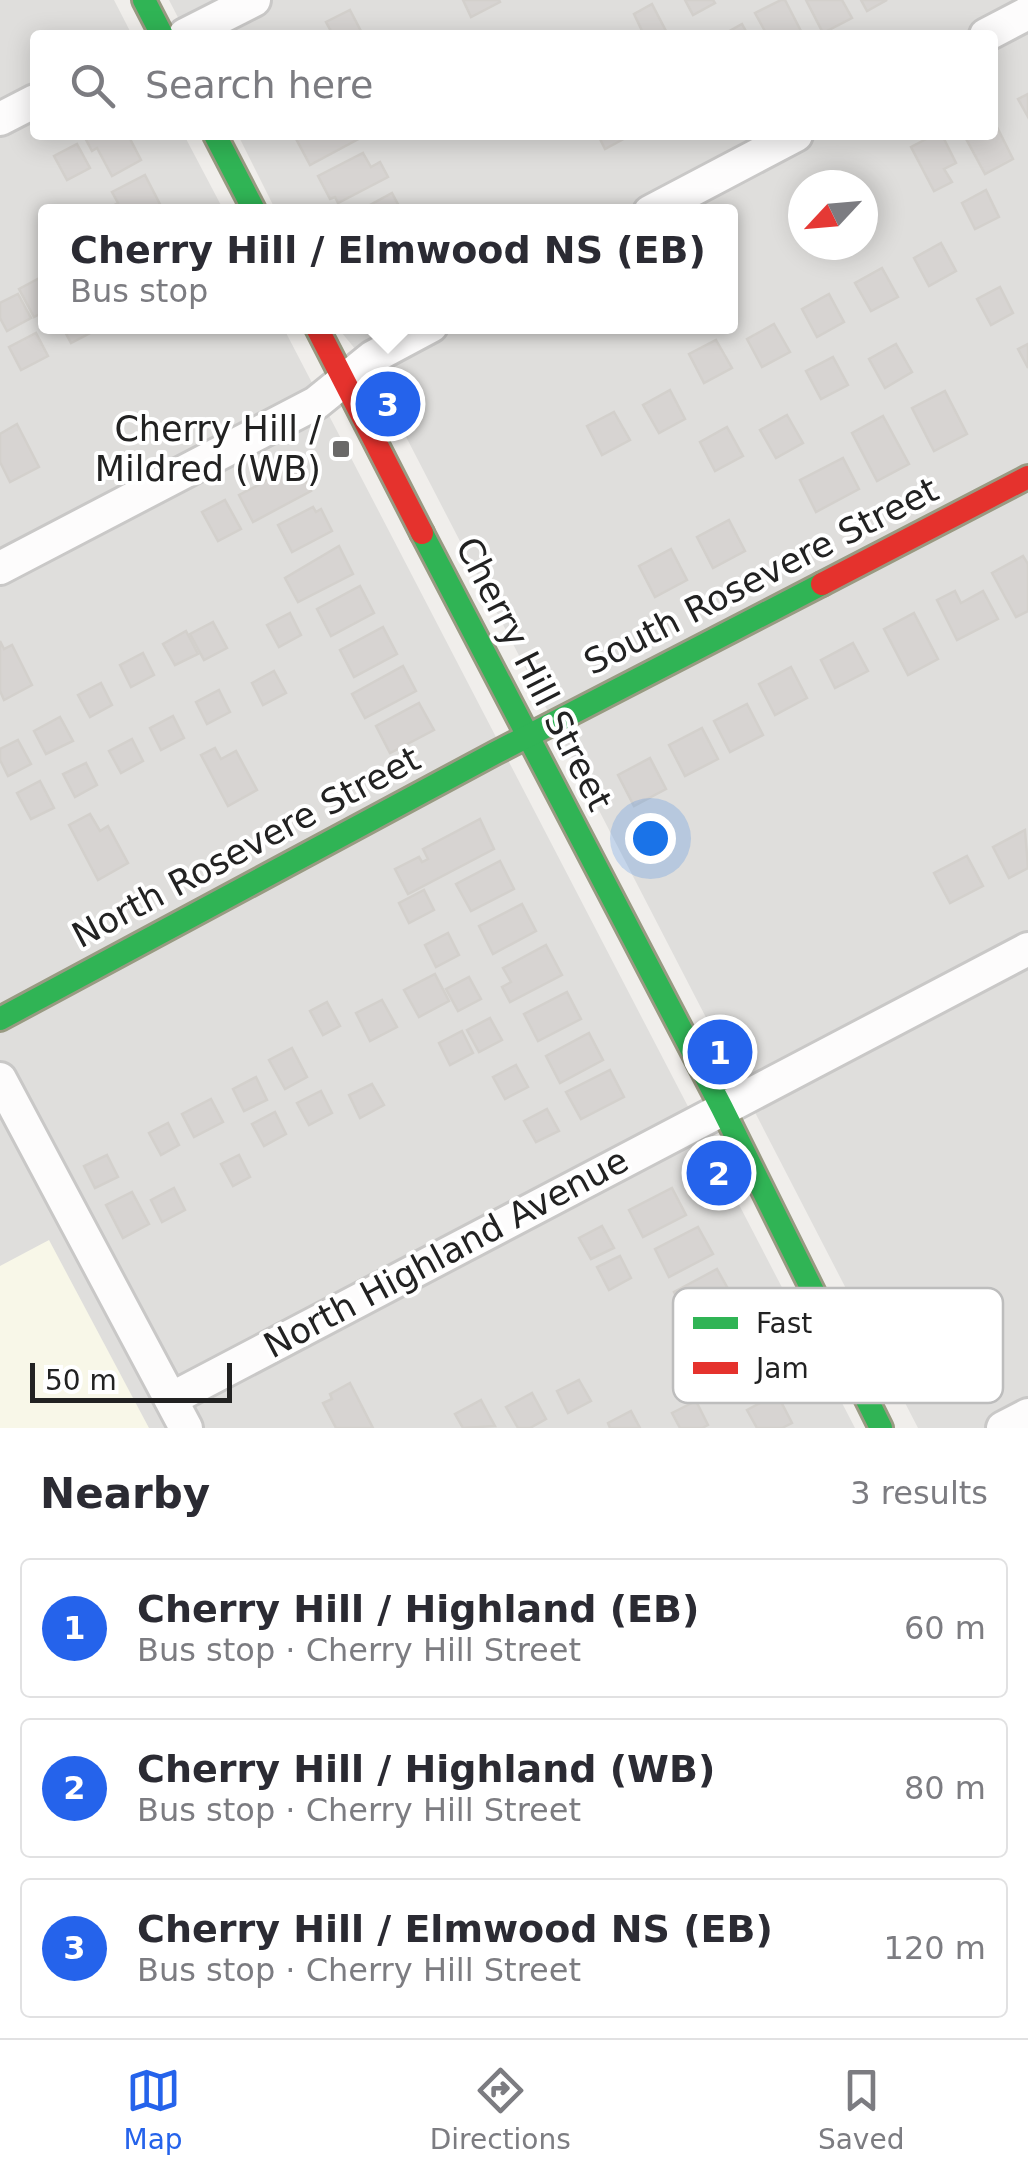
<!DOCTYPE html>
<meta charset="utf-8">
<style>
:root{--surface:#fff;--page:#f2f2f3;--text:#2b2b33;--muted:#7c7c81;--line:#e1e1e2;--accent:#2563eb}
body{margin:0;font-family:"DejaVu Sans",sans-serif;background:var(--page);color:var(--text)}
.compass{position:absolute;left:788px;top:170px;width:90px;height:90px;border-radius:50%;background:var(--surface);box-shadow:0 5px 25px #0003;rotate:244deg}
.scale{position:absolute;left:30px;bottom:25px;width:202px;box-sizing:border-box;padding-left:10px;border:5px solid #222;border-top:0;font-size:28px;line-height:35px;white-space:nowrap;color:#222;-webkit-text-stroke:8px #fff;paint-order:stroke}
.you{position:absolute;left:650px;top:838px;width:35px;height:35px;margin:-25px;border:8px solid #fff;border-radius:50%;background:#1a73e8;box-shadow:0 0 0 15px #1a73e833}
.badge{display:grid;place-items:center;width:65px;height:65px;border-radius:50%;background:var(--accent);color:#fff;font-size:32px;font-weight:700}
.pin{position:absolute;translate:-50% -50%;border:5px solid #fff;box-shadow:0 2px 10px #0006}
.popup{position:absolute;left:38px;top:204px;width:700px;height:130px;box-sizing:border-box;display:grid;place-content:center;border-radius:10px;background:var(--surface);filter:drop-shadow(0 2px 8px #0005);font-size:32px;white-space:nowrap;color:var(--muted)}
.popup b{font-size:38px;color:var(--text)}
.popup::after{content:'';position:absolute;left:50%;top:100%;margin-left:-20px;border:20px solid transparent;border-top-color:var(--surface)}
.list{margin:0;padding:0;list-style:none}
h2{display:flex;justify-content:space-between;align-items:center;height:130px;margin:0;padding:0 40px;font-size:42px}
h2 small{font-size:32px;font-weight:400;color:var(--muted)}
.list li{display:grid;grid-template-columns:65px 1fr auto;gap:30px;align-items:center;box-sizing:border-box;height:140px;margin:0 20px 20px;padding:0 20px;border:2px solid var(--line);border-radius:10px}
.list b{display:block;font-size:38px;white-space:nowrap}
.list p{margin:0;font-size:32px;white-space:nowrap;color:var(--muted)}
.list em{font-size:32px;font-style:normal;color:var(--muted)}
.icon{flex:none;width:55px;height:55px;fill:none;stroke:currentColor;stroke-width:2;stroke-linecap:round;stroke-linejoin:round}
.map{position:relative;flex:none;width:1028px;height:1428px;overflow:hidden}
.search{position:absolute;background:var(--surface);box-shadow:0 5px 25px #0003;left:30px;right:30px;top:30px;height:110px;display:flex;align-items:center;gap:25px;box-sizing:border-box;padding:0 35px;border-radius:10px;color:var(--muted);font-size:38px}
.sheet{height:610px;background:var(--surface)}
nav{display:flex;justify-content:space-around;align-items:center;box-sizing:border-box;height:140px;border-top:2px solid var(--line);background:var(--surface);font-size:28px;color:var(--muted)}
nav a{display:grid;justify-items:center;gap:5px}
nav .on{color:var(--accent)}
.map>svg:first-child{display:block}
.residential{fill:#dfdedc;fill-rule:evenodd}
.education{fill:#f8f7e8}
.building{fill:#d7d4d2;stroke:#d3d0cc;stroke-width:2.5}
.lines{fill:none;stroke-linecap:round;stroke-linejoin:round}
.street-casing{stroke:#c9c8c7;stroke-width:38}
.fast-casing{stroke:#999a82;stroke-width:28}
.jam-casing{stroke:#999a82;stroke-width:28}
.street{stroke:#fdfcfc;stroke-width:32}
.fast{stroke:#30b455;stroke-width:22}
.jam{stroke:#e5322d;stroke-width:22}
.poi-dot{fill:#6a6968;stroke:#fff;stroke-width:4}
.labels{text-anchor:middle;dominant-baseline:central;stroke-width:8;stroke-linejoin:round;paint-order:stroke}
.poi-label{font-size:35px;fill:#222;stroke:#fff;text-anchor:end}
.street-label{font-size:35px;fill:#222;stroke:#fff}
.key{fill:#fff;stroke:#bdbdbd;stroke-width:2.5}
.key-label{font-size:28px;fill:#222}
</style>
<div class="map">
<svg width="1028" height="1428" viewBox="0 0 1028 1428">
<rect width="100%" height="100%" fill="#f0eeeb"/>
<!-- residential -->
<g class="residential">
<polygon points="0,0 114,0 132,35 35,35 35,135 184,135 224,211 45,212 45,326 283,327 855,1428 0,1428"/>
<path d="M169,0h859v1428h-110l-548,-1061 -33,-40 393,-1v-114l-454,-1 -38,-76h755v-100h-806zM803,185h60v60h-60z"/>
</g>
<!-- education -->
<polygon class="education" points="49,1240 149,1428 0,1428 0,1266"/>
<!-- building -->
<g class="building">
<polygon points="463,0 499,0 500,2 471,17"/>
<polygon points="685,0 713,0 715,3 693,15"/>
<polygon points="781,0 785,0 803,35 767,35 755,13"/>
<polygon points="806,0 842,0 852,18 823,33"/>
<polygon points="861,0 887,0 867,11"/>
<polygon points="652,4 666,31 659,35 644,35 634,14"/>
<polygon points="350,10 363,35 333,35 326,22"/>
<polygon points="742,24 748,35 727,35 726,33"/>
<polygon points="1028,94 1028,117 1018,99"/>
<polygon points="993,119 1013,159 985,174 964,135 993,135"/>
<polygon points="128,135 141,160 112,176 97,148 92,151 84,136"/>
<polygon points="294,135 364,135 364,136 310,165"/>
<polygon points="598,135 631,135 605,149"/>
<polygon points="934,135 942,135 956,163 944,169 952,182 934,191 911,147"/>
<polygon points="77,144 90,168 67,180 54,156"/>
<polygon points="363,153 371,167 380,162 388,177 338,203 335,197 330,199 318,176"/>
<polygon points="145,175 164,212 101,212 118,203 112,192"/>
<polygon points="986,190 999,217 975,229 962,203"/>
<polygon points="392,193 400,208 392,212 357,212"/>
<polygon points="941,243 956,271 929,286 914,258"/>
<polygon points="882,268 898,297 871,311 855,283"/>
<polygon points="45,275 45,311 34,317 19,289"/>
<polygon points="1000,287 1013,313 991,325 977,299"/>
<polygon points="18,294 31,318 7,331 0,318 0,303"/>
<polygon points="829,294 844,322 817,337 802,309"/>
<polygon points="774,324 790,352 762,367 747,339"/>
<polygon points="62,326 94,326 96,330 71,343"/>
<polygon points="36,333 48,356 21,370 9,347"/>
<polygon points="716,340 732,368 704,383 689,354"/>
<polygon points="896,344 912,372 885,388 869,359"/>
<polygon points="1028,344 1028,368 1018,349"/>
<polygon points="833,357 848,385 821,399 806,371"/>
<polygon points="670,390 685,419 659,433 643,405"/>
<polygon points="945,391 967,434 934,451 912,408"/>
<polygon points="614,412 630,440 602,455 587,426"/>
<polygon points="787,415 803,443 776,458 760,430"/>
<polygon points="883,416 909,464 877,481 852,433"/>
<polygon points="17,424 39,467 10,482 0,462 0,434"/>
<polygon points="727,427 743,456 715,471 700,442"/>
<polygon points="843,458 859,489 816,512 800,480"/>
<polygon points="297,465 311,491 253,522 239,495"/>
<polygon points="225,500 241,529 218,541 202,512"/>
<polygon points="313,507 316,512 321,509 332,531 292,552 278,525"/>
<polygon points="729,520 745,551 713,568 697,537"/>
<polygon points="339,546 353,574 298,602 285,578"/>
<polygon points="671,549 687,580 655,597 639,566"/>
<polygon points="1023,556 1028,564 1028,611 1016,617 992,573"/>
<polygon points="360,586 374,613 331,636 317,609"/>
<polygon points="955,591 961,603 983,591 998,619 957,640 937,600"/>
<polygon points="290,613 301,635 279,647 267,625"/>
<polygon points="914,613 938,659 908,675 884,629"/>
<polygon points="213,622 227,648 204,660 190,634"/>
<polygon points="383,627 397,654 354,677 340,650"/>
<polygon points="186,631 198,654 175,665 163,644"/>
<polygon points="0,641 4,649 12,645 32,685 4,700 0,691"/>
<polygon points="853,643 868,671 835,688 821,660"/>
<polygon points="143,653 154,675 131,687 120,665"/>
<polygon points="403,666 416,691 365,718 352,694"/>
<polygon points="791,667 807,698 775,715 759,684"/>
<polygon points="274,671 286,693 263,705 252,683"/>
<polygon points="101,683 112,705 90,717 78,695"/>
<polygon points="219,690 230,712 207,724 196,702"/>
<polygon points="419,703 434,730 390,753 376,726"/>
<polygon points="747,704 763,735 730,752 714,721"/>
<polygon points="173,716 184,738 161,750 150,728"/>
<polygon points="60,717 73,741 46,754 34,731"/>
<polygon points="702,728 718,759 685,776 669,745"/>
<polygon points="132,739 143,761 121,773 109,751"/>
<polygon points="18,740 31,764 8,776 0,760 0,749"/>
<polygon points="215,748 221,759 236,751 257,790 228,806 201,755"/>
<polygon points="650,758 666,789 634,806 618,775"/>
<polygon points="86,763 97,785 75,797 63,774"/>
<polygon points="40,781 54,808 31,819 17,793"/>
<polygon points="90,814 100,831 108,826 128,863 98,880 69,825"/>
<polygon points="480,819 494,849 408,894 395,869 419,857 422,862 428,859 423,849"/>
<polygon points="1025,830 1028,868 1009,878 993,847"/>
<polygon points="967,856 983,886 950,903 934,873"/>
<polygon points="500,861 514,889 471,911 456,884"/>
<polygon points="424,890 434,910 409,923 399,903"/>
<polygon points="522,904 536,931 493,954 479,926"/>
<polygon points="448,933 459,955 436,967 425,945"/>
<polygon points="546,945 562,975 510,1002 502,987 511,982 503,968"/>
<polygon points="435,974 449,1001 419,1017 404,990"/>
<polygon points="469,977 481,999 458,1011 446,989"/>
<polygon points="567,992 581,1019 538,1041 524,1014"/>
<polygon points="382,1000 397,1027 370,1041 356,1013"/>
<polygon points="327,1002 340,1026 323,1035 310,1011"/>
<polygon points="490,1018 502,1040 479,1052 467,1030"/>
<polygon points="462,1031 473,1053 450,1065 439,1043"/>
<polygon points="589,1033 603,1060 560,1083 546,1056"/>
<polygon points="292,1048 307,1077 285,1089 269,1060"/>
<polygon points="516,1065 528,1087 505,1099 493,1077"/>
<polygon points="610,1070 624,1097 581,1119 566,1092"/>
<polygon points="256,1077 267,1100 244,1111 233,1089"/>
<polygon points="372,1084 384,1105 360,1118 349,1095"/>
<polygon points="321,1091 332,1113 309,1125 297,1103"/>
<polygon points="211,1099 223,1122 194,1137 182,1114"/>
<polygon points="547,1109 559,1131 536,1142 524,1121"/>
<polygon points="275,1112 286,1134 264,1146 252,1124"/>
<polygon points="168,1123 179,1145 161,1155 149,1133"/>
<polygon points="107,1155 118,1177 95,1188 84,1166"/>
<polygon points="239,1155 250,1177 233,1186 221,1164"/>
<polygon points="174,1188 185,1210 162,1222 151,1200"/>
<polygon points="672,1188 686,1215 643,1237 629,1210"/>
<polygon points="132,1192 149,1224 123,1238 106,1205"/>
<polygon points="602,1226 614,1248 591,1259 579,1238"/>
<polygon points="698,1227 713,1254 669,1277 655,1249"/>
<polygon points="620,1256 631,1278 609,1290 597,1267"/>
<polygon points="717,1269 732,1296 688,1319 674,1292"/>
<polygon points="760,1351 774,1378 731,1401 717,1374"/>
<polygon points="579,1380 591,1401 568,1413 557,1391"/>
<polygon points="350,1383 373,1428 336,1428 323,1403 332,1399 330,1394"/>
<polygon points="532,1393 546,1419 530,1428 518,1428 506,1407"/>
<polygon points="777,1394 792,1423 782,1428 757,1428 747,1410"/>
<polygon points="481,1400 495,1426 463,1428 455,1414"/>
<polygon points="696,1401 708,1425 702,1428 680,1428 672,1413"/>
<polygon points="631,1411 640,1428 610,1428 608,1423"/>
</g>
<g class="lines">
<defs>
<g id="street">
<polyline points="185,35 254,0"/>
<polyline points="986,35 1028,13"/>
<polyline points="0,119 35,101"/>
<polyline points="650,212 796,135"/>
<polyline points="0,568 316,403 373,357 431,326"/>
<polyline points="0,1079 186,1428"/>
<polyline points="171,1399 1028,949"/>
<polyline points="1003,1428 1028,1415"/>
</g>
<g id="fast">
<polyline points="144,0 162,35"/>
<polyline points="215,135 255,212"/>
<polyline points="422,533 722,1108 881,1428"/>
<polyline points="0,1019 495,753 822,584"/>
</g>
<g id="jam">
<polyline points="316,326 422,533"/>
<polyline points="822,584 1028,477"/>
</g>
</defs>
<!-- street casing -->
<use href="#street" class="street-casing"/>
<!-- fast casing -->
<use href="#fast" class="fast-casing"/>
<!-- jam casing -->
<use href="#jam" class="jam-casing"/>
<!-- street -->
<use href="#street" class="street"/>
<!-- fast -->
<use href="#fast" class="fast"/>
<!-- jam -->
<use href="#jam" class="jam"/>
</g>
<!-- markers -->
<rect class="poi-dot" x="331" y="439" width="20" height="20" rx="5"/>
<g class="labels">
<!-- poi labels -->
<g class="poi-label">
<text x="321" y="429">Cherry Hill /<tspan x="321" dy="40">Mildred (WB)</tspan></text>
</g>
<!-- street labels -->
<g class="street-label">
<text transform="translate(761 576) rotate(-27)">South Rosevere Street</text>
<text transform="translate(534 674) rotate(63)">Cherry Hill Street</text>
<text transform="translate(246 847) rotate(-28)">North Rosevere Street</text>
<text transform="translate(446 1253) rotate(-28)">North Highland Avenue</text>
</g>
</g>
<!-- legend -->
<rect x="673" y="1288" width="330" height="115" rx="15" class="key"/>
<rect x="693" y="1317" width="45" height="12" fill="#30b455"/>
<rect x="693" y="1362" width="45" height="12" fill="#e5322d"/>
<g class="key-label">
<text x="756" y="1333">Fast</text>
<text x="756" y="1378">Jam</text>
</g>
</svg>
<svg class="compass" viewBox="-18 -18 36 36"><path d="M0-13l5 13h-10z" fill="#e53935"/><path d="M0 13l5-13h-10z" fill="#7c7c81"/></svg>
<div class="scale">50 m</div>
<div class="you"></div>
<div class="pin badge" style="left:720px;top:1052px">1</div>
<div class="pin badge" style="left:719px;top:1173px">2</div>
<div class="pin badge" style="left:388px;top:404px">3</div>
<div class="popup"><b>Cherry Hill / Elmwood NS (EB)</b>Bus stop</div>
<div class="search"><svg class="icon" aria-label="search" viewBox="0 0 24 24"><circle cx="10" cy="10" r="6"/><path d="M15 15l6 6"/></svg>Search here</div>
</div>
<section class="sheet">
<h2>Nearby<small>3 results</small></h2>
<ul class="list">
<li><span class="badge">1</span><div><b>Cherry Hill / Highland (EB)</b><p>Bus stop · Cherry Hill Street</p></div><em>60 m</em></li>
<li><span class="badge">2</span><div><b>Cherry Hill / Highland (WB)</b><p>Bus stop · Cherry Hill Street</p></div><em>80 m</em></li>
<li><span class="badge">3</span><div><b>Cherry Hill / Elmwood NS (EB)</b><p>Bus stop · Cherry Hill Street</p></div><em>120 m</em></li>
</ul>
</section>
<nav>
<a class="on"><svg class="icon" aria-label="map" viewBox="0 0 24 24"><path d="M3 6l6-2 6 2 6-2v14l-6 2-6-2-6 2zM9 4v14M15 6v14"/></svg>Map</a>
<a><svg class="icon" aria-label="directions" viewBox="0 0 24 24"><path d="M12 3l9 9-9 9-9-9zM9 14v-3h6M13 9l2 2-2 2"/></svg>Directions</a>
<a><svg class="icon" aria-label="saved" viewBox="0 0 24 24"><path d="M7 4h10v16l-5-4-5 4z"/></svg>Saved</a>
</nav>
